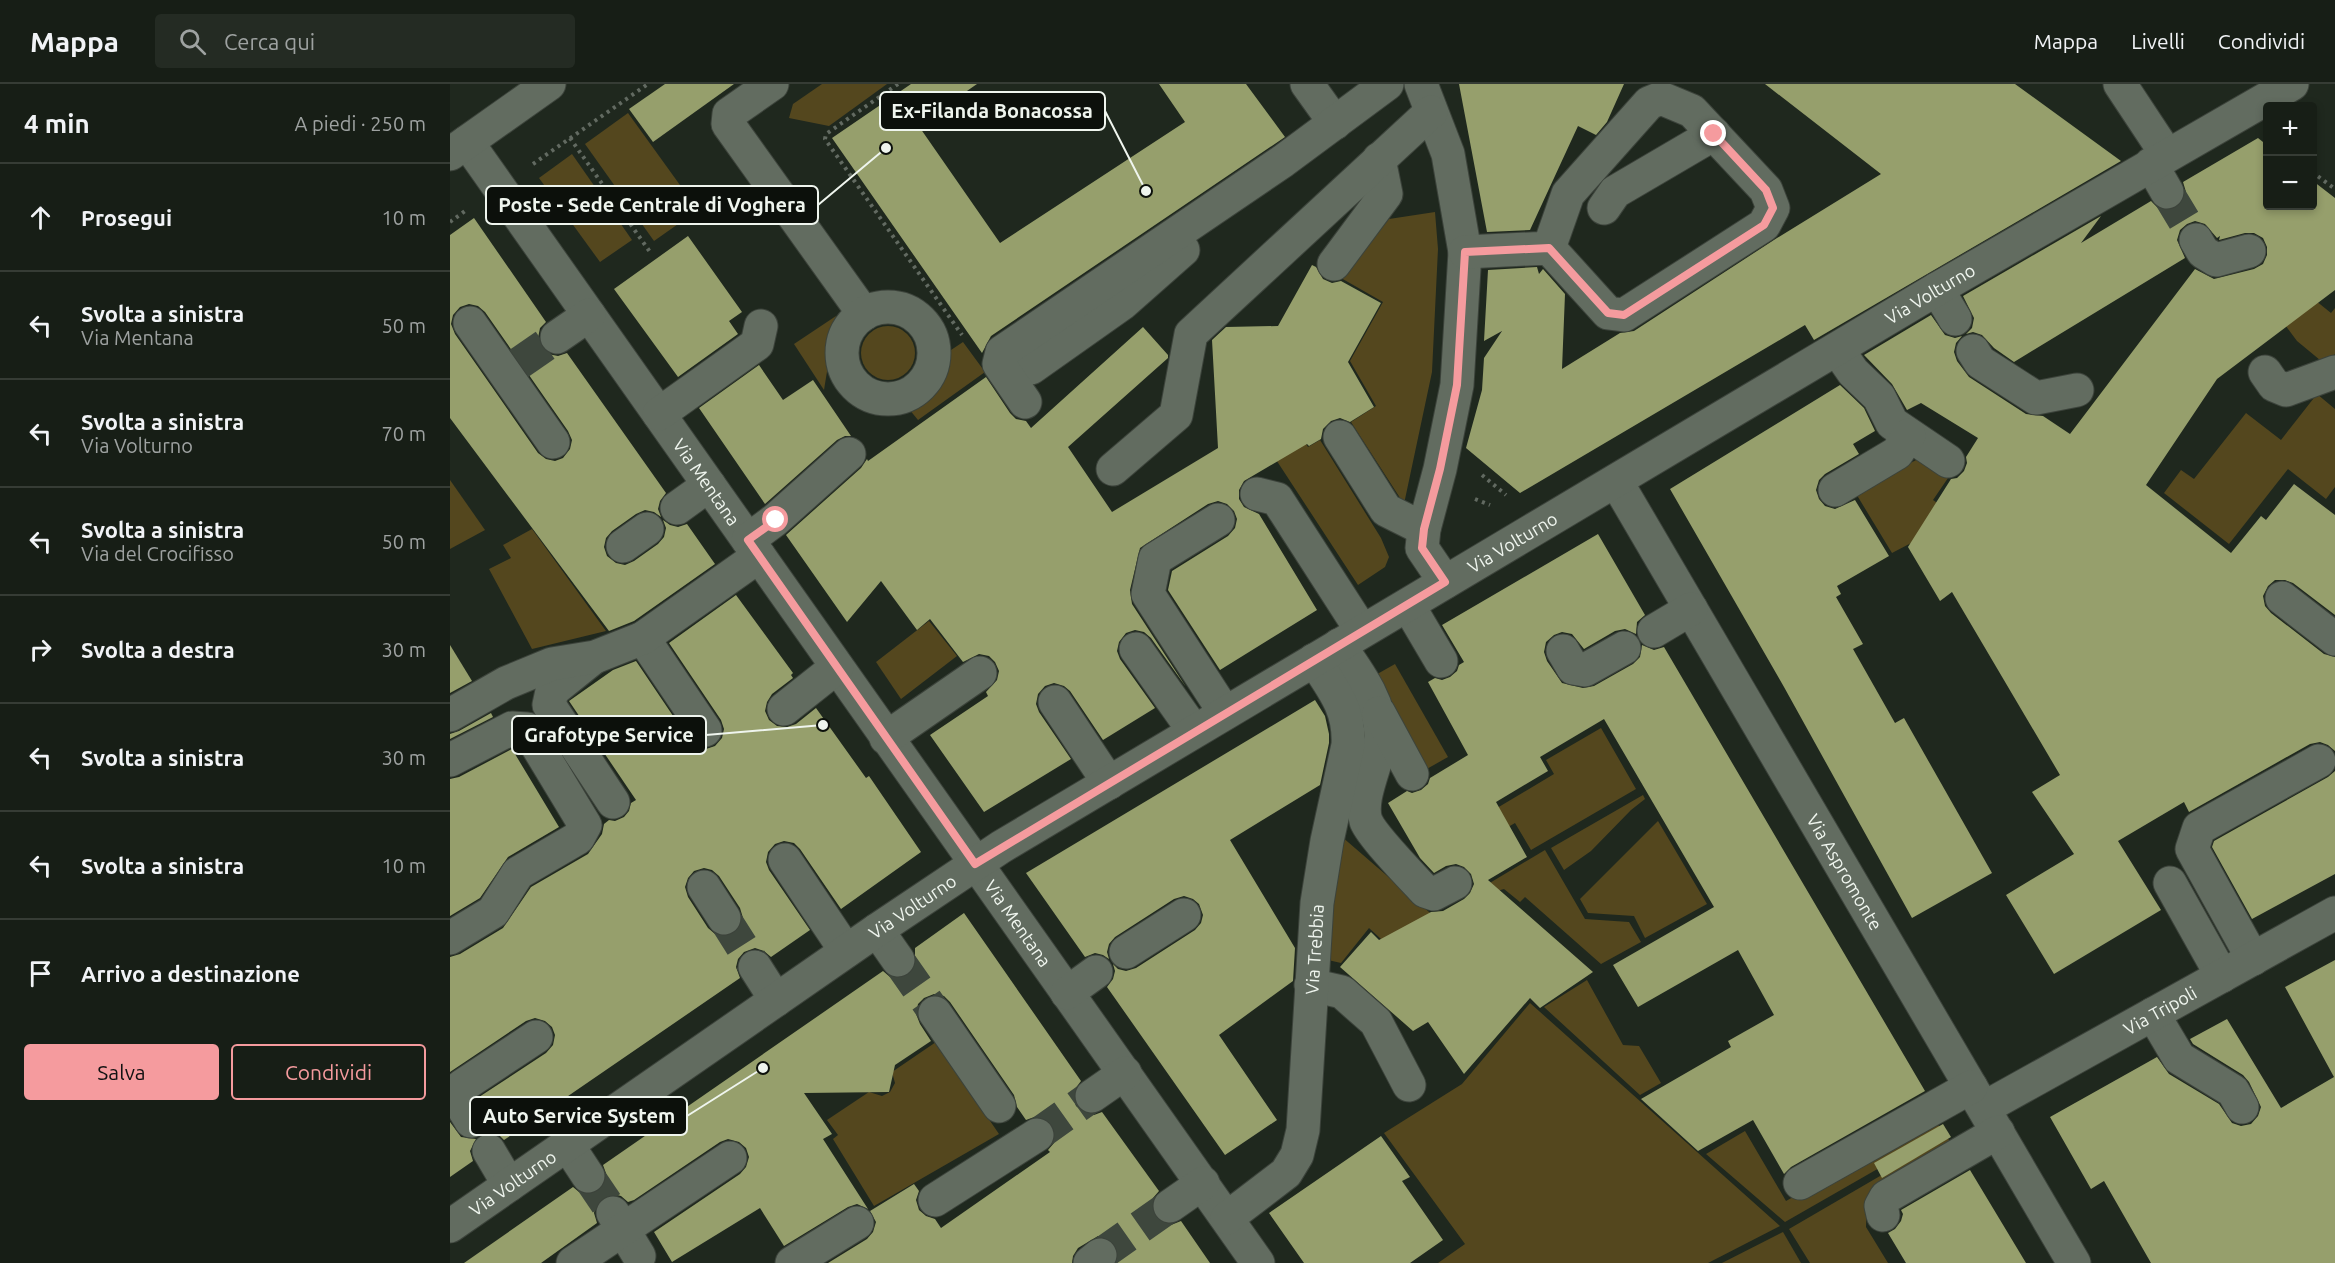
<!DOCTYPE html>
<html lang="it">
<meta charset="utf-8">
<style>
:root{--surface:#171e16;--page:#242b23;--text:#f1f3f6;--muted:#9ea2a1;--line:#363c35;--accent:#f59b9e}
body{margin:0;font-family:Ubuntu,sans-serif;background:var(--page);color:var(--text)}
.controls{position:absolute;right:18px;top:18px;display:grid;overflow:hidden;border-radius:6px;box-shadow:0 3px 9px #0003}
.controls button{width:54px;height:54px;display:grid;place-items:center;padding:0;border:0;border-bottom:2px solid var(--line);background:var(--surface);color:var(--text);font:30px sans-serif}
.stop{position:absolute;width:18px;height:18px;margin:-14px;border:4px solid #f59b9e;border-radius:50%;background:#fff}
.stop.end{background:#f59b9e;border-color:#fff;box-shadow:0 2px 6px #0008}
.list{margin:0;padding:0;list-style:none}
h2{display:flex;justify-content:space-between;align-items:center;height:78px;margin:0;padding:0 24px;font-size:26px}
h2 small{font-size:20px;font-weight:400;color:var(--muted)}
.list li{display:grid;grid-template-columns:39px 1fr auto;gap:18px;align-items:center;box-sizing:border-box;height:108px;padding:0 24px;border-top:2px solid var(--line)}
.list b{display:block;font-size:22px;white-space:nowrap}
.list p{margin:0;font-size:20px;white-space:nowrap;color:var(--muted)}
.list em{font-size:20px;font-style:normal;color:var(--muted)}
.actions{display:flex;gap:12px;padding:18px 24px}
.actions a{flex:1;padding:14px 0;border:2px solid var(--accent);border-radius:6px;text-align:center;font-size:21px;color:var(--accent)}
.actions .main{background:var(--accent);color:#111}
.icon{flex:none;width:33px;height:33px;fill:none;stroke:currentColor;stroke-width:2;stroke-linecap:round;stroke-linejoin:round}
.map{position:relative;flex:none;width:1885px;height:1179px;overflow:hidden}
header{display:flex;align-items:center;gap:36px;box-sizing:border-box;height:84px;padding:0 30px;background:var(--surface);border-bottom:2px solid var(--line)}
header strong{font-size:28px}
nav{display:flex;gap:33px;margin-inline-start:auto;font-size:21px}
.search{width:420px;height:54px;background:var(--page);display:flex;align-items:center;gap:15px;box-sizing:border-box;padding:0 21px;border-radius:6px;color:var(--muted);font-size:22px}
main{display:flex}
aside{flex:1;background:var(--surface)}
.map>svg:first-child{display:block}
.green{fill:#54471e}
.building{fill:#969f6c;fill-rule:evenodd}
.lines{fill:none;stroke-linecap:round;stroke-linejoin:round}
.minor-tunnel{stroke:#3e473d;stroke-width:33;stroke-dasharray:33 16;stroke-linecap:butt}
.minor-casing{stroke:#3c433b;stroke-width:35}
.path{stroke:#626a61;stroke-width:4;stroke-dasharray:3 4.5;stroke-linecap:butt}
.minor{stroke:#626c60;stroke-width:33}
.route{stroke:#f59b9e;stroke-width:8}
.labels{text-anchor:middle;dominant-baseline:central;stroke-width:6;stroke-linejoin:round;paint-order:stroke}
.street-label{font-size:18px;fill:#eff5ee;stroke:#0c100b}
.leader{fill:none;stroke:#eff5ee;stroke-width:2}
.callout-dot{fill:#eff5ee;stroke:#0c100b;stroke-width:2}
.callout{fill:#0c100b;stroke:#eff5ee;stroke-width:2}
.callout-label{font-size:20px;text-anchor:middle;font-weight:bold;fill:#eff5ee}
</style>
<header>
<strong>Mappa</strong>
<div class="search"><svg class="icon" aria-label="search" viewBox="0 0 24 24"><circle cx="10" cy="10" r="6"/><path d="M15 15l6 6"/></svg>Cerca qui</div>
<nav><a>Mappa</a><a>Livelli</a><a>Condividi</a></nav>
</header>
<main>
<aside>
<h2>4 min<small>A piedi · 250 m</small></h2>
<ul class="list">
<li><svg class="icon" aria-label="ahead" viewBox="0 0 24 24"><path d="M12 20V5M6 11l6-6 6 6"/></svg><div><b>Prosegui</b></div><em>10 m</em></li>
<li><svg class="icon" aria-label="left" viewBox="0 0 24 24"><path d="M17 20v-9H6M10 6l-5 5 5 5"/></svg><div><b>Svolta a sinistra</b><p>Via Mentana</p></div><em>50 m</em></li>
<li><svg class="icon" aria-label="left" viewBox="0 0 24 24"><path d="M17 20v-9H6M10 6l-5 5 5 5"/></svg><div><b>Svolta a sinistra</b><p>Via Volturno</p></div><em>70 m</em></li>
<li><svg class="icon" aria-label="left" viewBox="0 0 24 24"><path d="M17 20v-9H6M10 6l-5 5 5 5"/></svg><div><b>Svolta a sinistra</b><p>Via del Crocifisso</p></div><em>50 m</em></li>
<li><svg class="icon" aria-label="right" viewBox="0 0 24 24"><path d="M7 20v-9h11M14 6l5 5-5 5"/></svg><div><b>Svolta a destra</b></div><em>30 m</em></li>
<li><svg class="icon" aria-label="left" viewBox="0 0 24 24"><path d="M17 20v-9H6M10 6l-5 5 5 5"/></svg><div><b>Svolta a sinistra</b></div><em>30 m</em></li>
<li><svg class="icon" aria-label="left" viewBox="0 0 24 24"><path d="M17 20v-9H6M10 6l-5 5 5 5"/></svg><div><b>Svolta a sinistra</b></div><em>10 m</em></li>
<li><svg class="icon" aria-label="arrive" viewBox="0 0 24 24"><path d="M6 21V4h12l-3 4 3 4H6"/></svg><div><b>Arrivo a destinazione</b></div></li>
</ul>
<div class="actions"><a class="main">Salva</a><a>Condividi</a></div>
</aside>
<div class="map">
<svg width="1885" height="1179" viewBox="0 0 1885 1179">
<rect width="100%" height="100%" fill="#1f281e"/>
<!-- green -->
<g class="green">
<polygon points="372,0 437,0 379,42 339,34 343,20"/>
<polygon points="178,29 248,126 204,157 135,60"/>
<polygon points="122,70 182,156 150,178 89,94"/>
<polygon points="985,128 988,165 982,288 954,420 901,338 926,322 900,277 933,218 891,194 939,135"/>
<polygon points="1855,208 1881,229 1885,224 1885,270 1876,281 1847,257 1827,230"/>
<polygon points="386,232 374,306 344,260"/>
<circle cx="438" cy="269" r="27"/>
<polygon points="513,258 535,288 468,336 459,325 490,302 495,270"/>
<polygon points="1867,310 1885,325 1885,403 1876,415 1838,385 1779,460 1714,409 1731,386 1744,395 1796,329 1831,356"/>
<polygon points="830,316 858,363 870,356 931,454 939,473 935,483 908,501 806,345"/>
<polygon points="1470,374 1498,394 1483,416 1509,434 1442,469 1405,408"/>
<polygon points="0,396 35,446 0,465"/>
<polygon points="82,445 156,547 82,565 39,485 61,474 53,461"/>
<polygon points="479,537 507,572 451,615 426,578"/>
<polygon points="945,580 998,673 975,686 922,593"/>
<polygon points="1151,644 1186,705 1081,766 1065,739 1053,746 1042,727 1104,690 1096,676"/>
<polygon points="1193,711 1195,715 1181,726 1141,767 1114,786 1101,764"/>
<polygon points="1208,737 1257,820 1195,854 1184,832 1138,829 1130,815"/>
<polygon points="891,752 1074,910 954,876 919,844 891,879 878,876"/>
<polygon points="1095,766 1135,835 1179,838 1191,858 1151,880 1075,813 1070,818 1054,805 1047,807 1038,800"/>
<polygon points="1137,896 1173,961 1189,962 1211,999 1190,1011 1094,923"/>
<polygon points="1080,919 1330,1142 1258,1179 988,1179 1015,1160 934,1049 1012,1000"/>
<polygon points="486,958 549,1050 424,1122 383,1055 388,1051 377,1036 419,1008 432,1012 440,1008 445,999 442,988"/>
<polygon points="1484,1033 1492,1048 1335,1138 1256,1070 1295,1047 1336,1117"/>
<polygon points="1497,1053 1503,1062 1417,1112 1416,1143 1438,1179 1360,1179 1339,1145"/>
<polygon points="1333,1148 1351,1179 1272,1179"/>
</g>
<!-- building -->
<g class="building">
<polygon points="215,0 284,0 203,58 179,25"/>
<polygon points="461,0 527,0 468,41 550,159 735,38 709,0 796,0 835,53 541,252 532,269 382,54"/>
<polygon points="1009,0 1174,0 1157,38 1146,51 1128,42 1080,146 1037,148"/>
<polygon points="1315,0 1565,0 1671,77 1364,256 1355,241 1070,409 1016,364 1032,306 1034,274 1052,247 1034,257 1038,186 1087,183 1089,190 1093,185 1115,210 1112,285 1170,249 1184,247 1327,154 1431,90"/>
<polygon points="1808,54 1818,62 1818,122 1863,122 1863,97 1885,114 1885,206 1767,295 1696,401 1781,469 1811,432 1816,436 1844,400 1885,431 1885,531 1843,499 1835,496 1825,496 1818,502 1813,512 1815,522 1821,529 1874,570 1885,573 1885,667 1878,661 1870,658 1860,660 1739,728 1734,718 1668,757 1711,826 1604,890 1556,811 1624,770 1582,708 1610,691 1502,508 1490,517 1458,463 1501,395 1507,394 1514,387 1517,379 1516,373 1528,354 1471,319 1457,326 1442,300 1414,271 1481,231 1495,251 1505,254 1512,252 1506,259 1504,268 1507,277 1519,293 1576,330 1593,332 1620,350 1745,185 1764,195 1804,185 1813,180 1817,171 1817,163 1813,154 1804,149 1795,149 1769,156 1770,152 1767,154 1755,140 1745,137 1737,140 1730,146 1727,156 1735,174 1564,278 1544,264 1532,251 1523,248 1516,250 1522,244 1524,234 1513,212 1651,132 1631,159 1701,117 1708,124 1716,127 1726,124 1733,117 1736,108 1733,98"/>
<path d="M24,134l72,104 -6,6 -2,10 4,10 6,6 10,2 9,-3 99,140 -6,8 -2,8 3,8 -7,-5 -9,-2 -9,4 -24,17 -6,7 -2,9 3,9 9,7 9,2 9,-4 24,-17 6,-7 2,-9 -3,-8 7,5 8,2 9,-3 28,40 -81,57 -25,10 -159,-213v-183zM19,220l9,2 7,6 83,119 4,9 -2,9 -7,9 -8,3 -9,-2 -8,-6 -83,-119 -4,-10 2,-9 7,-8z"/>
<polygon points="238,152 292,228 279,237 288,250 228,293 164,205"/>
<polygon points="862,181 866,183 873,195 882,199 891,197 931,219 898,278 924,323 900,338 890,334 881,337 873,345 871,355 859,362 857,360 794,397 789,406 789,415 794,423 809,430 867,526 770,586 718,506 722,487 778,452 785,444 787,435 784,427 777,420 768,417 758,420 690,464 680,506 682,520 736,603 701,554 694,548 685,546 676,549 669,558 667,567 670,575 705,624 653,656 620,607 614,602 604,599 595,602 588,610 586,620 589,628 621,675 534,728 480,651 538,612 536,608 547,596 549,587 545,578 539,572 529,570 513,578 480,535 467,546 431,497 397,538 336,451 411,384 417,375 418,377 536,293 560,329 566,335 576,337 581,344 693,243 718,271 718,274 618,363 662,428 768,364 762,256 776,243 828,242"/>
<polygon points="309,281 333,316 363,296 401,352 395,352 387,356 315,420 249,324"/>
<polygon points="1390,301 1414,324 1425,347 1403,360 1409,370 1375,390 1369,396 1366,406 1369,415 1375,422 1385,425 1405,416 1439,472 1387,502 1391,510 1386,513 1413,560 1403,565 1445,639 1454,634 1542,789 1462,834 1334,603 1220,405"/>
<polygon points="1148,450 1195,531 1187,538 1186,550 1175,545 1165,547 1134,565 1122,550 1112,548 1104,551 1096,558 1094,568 1097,577 1112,599 1133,604 1144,602 1183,580 1190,573 1192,561 1204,566 1214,563 1475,1007 1341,1083 1334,1090 1303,1036 1248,1067 1191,1015 1281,963 1278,957 1324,931 1288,866 1188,923 1163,881 1264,823 1154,635 1090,673 1098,687 1046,718 1077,773 1038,796 1143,888 1090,924 1080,914 1014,990 978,938 963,947 890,883 921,848 929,856 981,828 993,827 1014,815 1020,809 1024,800 1021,790 1014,783 1006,780 996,782 984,789 970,774 938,719 957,707 962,709 971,706 978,700 980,694 1018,671 978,598 985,594 992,596 1000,593 1007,587 1009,581 1014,578 992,541"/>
<path d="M286,511l57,78 -2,2 2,3 -21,16 -5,8 -2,9 4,9 8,6 10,1 9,-3 20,-16 50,70 3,-2 52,76 -80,57 -41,-60 -6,-6 -10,-2 -9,3 -7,8 -2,10 3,8 41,60 -39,27 -7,-6 -9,-3 -11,4 -6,7 -2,8 4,11 -236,162 -6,-6 -14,-1 4,-3 2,-10 -11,-23 67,-44 7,-8 2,-10 -3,-8 -7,-6 -10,-3 -9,3 -76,51v-115l10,-3 43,-26 28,-41 57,-33 14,-20 2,-10 5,-4 6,1 9,-4 5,-6 2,-8 5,-3 -67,-99 44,-31 23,-9 54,80 6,6 10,2 9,-3 7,-8 2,-9 -3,-9 -52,-77zM254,784l8,2 7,6 21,32 3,10 -2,8 -7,8 -10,3 -9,-3 -7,-6 -20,-31 -3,-10 3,-9 6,-7z"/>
<polygon points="0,561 22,597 0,609"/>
<polygon points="865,616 875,632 879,650 879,659 870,701 780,756 845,864 843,897 769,951 827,1036 775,1071 657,903 663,895 665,887 663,880 668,885 676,887 686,884 745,846 751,839 753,831 749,820 743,815 734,812 724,815 665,853 659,860 657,868 659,875 653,871 645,869 635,873 576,789"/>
<polygon points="41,629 43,633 0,655 0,650 9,647"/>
<polygon points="62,665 109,743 58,773 30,814 0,832 0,695 9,693"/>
<polygon points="1885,687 1885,790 1802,835 1762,763 1764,757 1878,693"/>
<polygon points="514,829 631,997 625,1005 623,1013 626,1022 635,1029 644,1031 652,1028 709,1107 703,1114 701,1123 705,1133 712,1139 721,1141 731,1137 760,1179 667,1179 669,1169 665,1160 657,1154 648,1152 628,1164 623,1172 622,1179 378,1179 417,1155 423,1148 426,1138 420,1127 464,1100 469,1107 466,1116 469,1126 476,1132 485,1135 491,1144 600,1068 598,1066 604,1059 606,1050 602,1040 595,1034 587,1032 576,1036 567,1023 564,1011 500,918 494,912 484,910 474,914 468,920 466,930 470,940 481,957 445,981 439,1008 354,1009 382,1050 373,1055 418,1125 407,1120 398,1123 334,1162 310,1124 222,1178 204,1148 290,1090 296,1083 299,1073 296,1064 289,1058 278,1055 270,1058 184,1116 178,1118 171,1112 163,1110 153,1113 146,1120 144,1129 147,1139 91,1179 14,1179 123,1103 129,1108 138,1111 149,1107 154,1101 157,1092 153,1081 433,887 440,893 449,895 459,891 465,883 465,864"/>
<polygon points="1885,876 1885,1179 1701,1179 1654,1097 1641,1105 1600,1033 1707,973 1719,990 1769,1020 1782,1039 1791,1042 1801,1040 1808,1032 1811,1023 1799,998 1793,991 1743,960 1740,955 1777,935 1831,1024 1884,993 1835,903"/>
<polygon points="0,1038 11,1053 26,1055 20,1067 23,1077 0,1093"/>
<polygon points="1493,1040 1501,1053 1432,1094 1424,1079"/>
<polygon points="931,1052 960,1093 952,1097 993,1156 960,1179 854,1179 819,1129"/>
<polygon points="1520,1086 1576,1179 1456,1179 1438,1149 1445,1145 1451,1137 1453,1130 1451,1126"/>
</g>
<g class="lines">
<!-- minor-tunnel -->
<g class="minor-tunnel">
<polyline points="1717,108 1746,156"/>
<polyline points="68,280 107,253"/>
<polyline points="274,834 305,883"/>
<polyline points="448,876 485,929"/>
<polyline points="587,1051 642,1012"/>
<polyline points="138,1092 163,1129"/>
<polyline points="650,1171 720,1122"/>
</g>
<defs>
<g id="minor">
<polyline points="322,0 279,30 278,40 414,230"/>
<polyline points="857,0 885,39"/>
<polyline points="971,0 998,70 1015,168 1007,301 990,385 974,445 972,464 995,498"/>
<polyline points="1670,0 1717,71"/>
<path id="s1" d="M17,58l791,1121"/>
<polyline points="0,70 99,0"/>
<polyline points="1701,80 1717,108"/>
<polyline points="1154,124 1165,108 1264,50"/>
<polyline points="1746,156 1753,168 1766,176 1799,167"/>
<polyline points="1015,168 1099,164 1118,110 1199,19 1211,14 1242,27 1316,106 1323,124 1314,141 1174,231 1158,229 1099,164"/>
<polyline points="884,180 936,110 929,75"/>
<polyline points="1487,205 1505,235"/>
<circle cx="438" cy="269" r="46"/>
<polyline points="20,239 103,358"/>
<polyline points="107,253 139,231"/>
<polyline points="1387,265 1403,288 1429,313 1442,339 1498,377"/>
<polyline points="1523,267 1530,278 1586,314 1627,306"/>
<polyline points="581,284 673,219 733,166"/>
<polyline points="1815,288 1824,301 1836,306 1885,288"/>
<polyline points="575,318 549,280 552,268 833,77 937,0"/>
<polyline points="209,330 307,260 311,242"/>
<polyline points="890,353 936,426 974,445"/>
<polyline points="663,385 726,331 741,250 981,28"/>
<path id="s2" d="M1166,397l458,782"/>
<polyline points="1385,406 1447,369 1459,351"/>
<polyline points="807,410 827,415 912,547"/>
<polyline points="227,424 259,401"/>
<polyline points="768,436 705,475 698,510 775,629"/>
<polyline points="298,456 325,436 399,370"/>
<polyline points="173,462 197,445"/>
<polyline points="1832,514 1885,555"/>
<polyline points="958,521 991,577"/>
<polyline points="1204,547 1241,525"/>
<polyline points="193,554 255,646"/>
<path d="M889,561c18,26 42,57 42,91 -1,24 -23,61 -15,85 6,15 46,56 59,70l9,3 21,-11"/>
<polyline points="686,565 744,647"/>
<polyline points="1113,567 1123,584 1135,586 1174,564"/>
<polyline points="143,574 102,607 99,621 163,718"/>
<polyline points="605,618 659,699"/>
<polyline points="334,625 387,583"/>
<polyline points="929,629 962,690"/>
<polyline points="0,631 56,599 102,580 145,573 193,554 309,472"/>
<polyline points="436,654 530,589"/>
<polyline points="0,676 62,644 77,645 135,741 128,754 68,789 43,828 0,854"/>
<polyline points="335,776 396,867"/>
<polyline points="1720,799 1772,892"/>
<polyline points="254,803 274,834"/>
<polyline points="427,846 448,876"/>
<polyline points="676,868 734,831"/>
<polyline points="1803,875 1742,765 1749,744 1869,677"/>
<polyline points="305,883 326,916"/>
<polyline points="861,901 892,908 926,938 959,1001"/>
<polyline points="617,909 646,888"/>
<polyline points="485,929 549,1022"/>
<polyline points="1703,930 1729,974 1783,1007 1792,1023"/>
<polyline points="642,1012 675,989"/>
<path id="s3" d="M1534,1024l351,-195"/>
<polyline points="21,1037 9,1017 12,1002 86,953"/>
<polyline points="117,1060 138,1092"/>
<polyline points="39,1067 59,1101"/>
<polyline points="1350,1099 1521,1003"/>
<polyline points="485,1116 587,1051"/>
<polyline points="720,1122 753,1099"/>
<polyline points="163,1129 189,1172"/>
<polyline points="1433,1131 1431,1122 1436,1113 1548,1048"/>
<path id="s4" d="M777,1134l59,-45 11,-18 6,-25 14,-227 10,-62 21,-96c2,-36 -15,-56 -34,-85"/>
<path id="s5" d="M0,1142l427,-296 124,-83 936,-558 355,-205"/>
<polyline points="123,1179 280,1074"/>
<polyline points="342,1179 407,1139"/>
<polyline points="640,1179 650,1171"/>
</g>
</defs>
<!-- minor casing -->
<use href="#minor" class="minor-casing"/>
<!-- path -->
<g class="path">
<polyline points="448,0 376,50 375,55 512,251"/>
<polyline points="120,54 200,168"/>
<polyline points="83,80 198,0"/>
<polyline points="1862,88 1885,105"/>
<polyline points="0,138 15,127"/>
<polyline points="1032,391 1056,411"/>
<polyline points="1025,415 1040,421"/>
</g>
<!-- minor -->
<use href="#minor" class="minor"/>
</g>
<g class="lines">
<!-- route -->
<polyline class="route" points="326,436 298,456 525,780 995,498 972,464 974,445 990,385 1007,301 1015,168 1099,164 1158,229 1174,231 1314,141 1323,124 1316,106 1264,50"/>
</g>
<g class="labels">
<!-- street labels -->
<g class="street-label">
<text stroke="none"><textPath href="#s5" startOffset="1750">Via Volturno</textPath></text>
<text stroke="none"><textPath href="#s1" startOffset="416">Via Mentana</textPath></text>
<text stroke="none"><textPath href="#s5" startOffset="1264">Via Volturno</textPath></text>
<text stroke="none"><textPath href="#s2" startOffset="453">Via Aspromonte</textPath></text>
<text stroke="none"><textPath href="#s5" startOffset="562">Via Volturno</textPath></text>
<text stroke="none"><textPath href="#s1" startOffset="956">Via Mentana</textPath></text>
<text stroke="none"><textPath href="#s4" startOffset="302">Via Trebbia</textPath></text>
<text stroke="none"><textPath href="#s3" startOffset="201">Via Tripoli</textPath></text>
<text stroke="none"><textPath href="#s5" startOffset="76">Via Volturno</textPath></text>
</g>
</g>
<!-- callouts -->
<path class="leader" d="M696 107L655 27M436 64L368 121M373 641L256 651M313 984L237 1032"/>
<g class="callout-dot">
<circle cx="696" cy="107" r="6"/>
<circle cx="436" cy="64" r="6"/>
<circle cx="373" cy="641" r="6"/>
<circle cx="313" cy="984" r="6"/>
</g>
<g class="callout">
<rect x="430" y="8" width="225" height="38" rx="6"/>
<rect x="36" y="102" width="332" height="38" rx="6"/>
<rect x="62" y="632" width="194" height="38" rx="6"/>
<rect x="20" y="1013" width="217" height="38" rx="6"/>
</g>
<g class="callout-label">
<text x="542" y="34">Ex-Filanda Bonacossa</text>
<text x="202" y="128">Poste - Sede Centrale di Voghera</text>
<text x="159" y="658">Grafotype Service</text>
<text x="129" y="1039">Auto Service System</text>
</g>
</svg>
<div class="controls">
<button>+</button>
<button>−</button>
</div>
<div class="stop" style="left:326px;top:436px"></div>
<div class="stop end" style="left:1264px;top:50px"></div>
</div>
</main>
